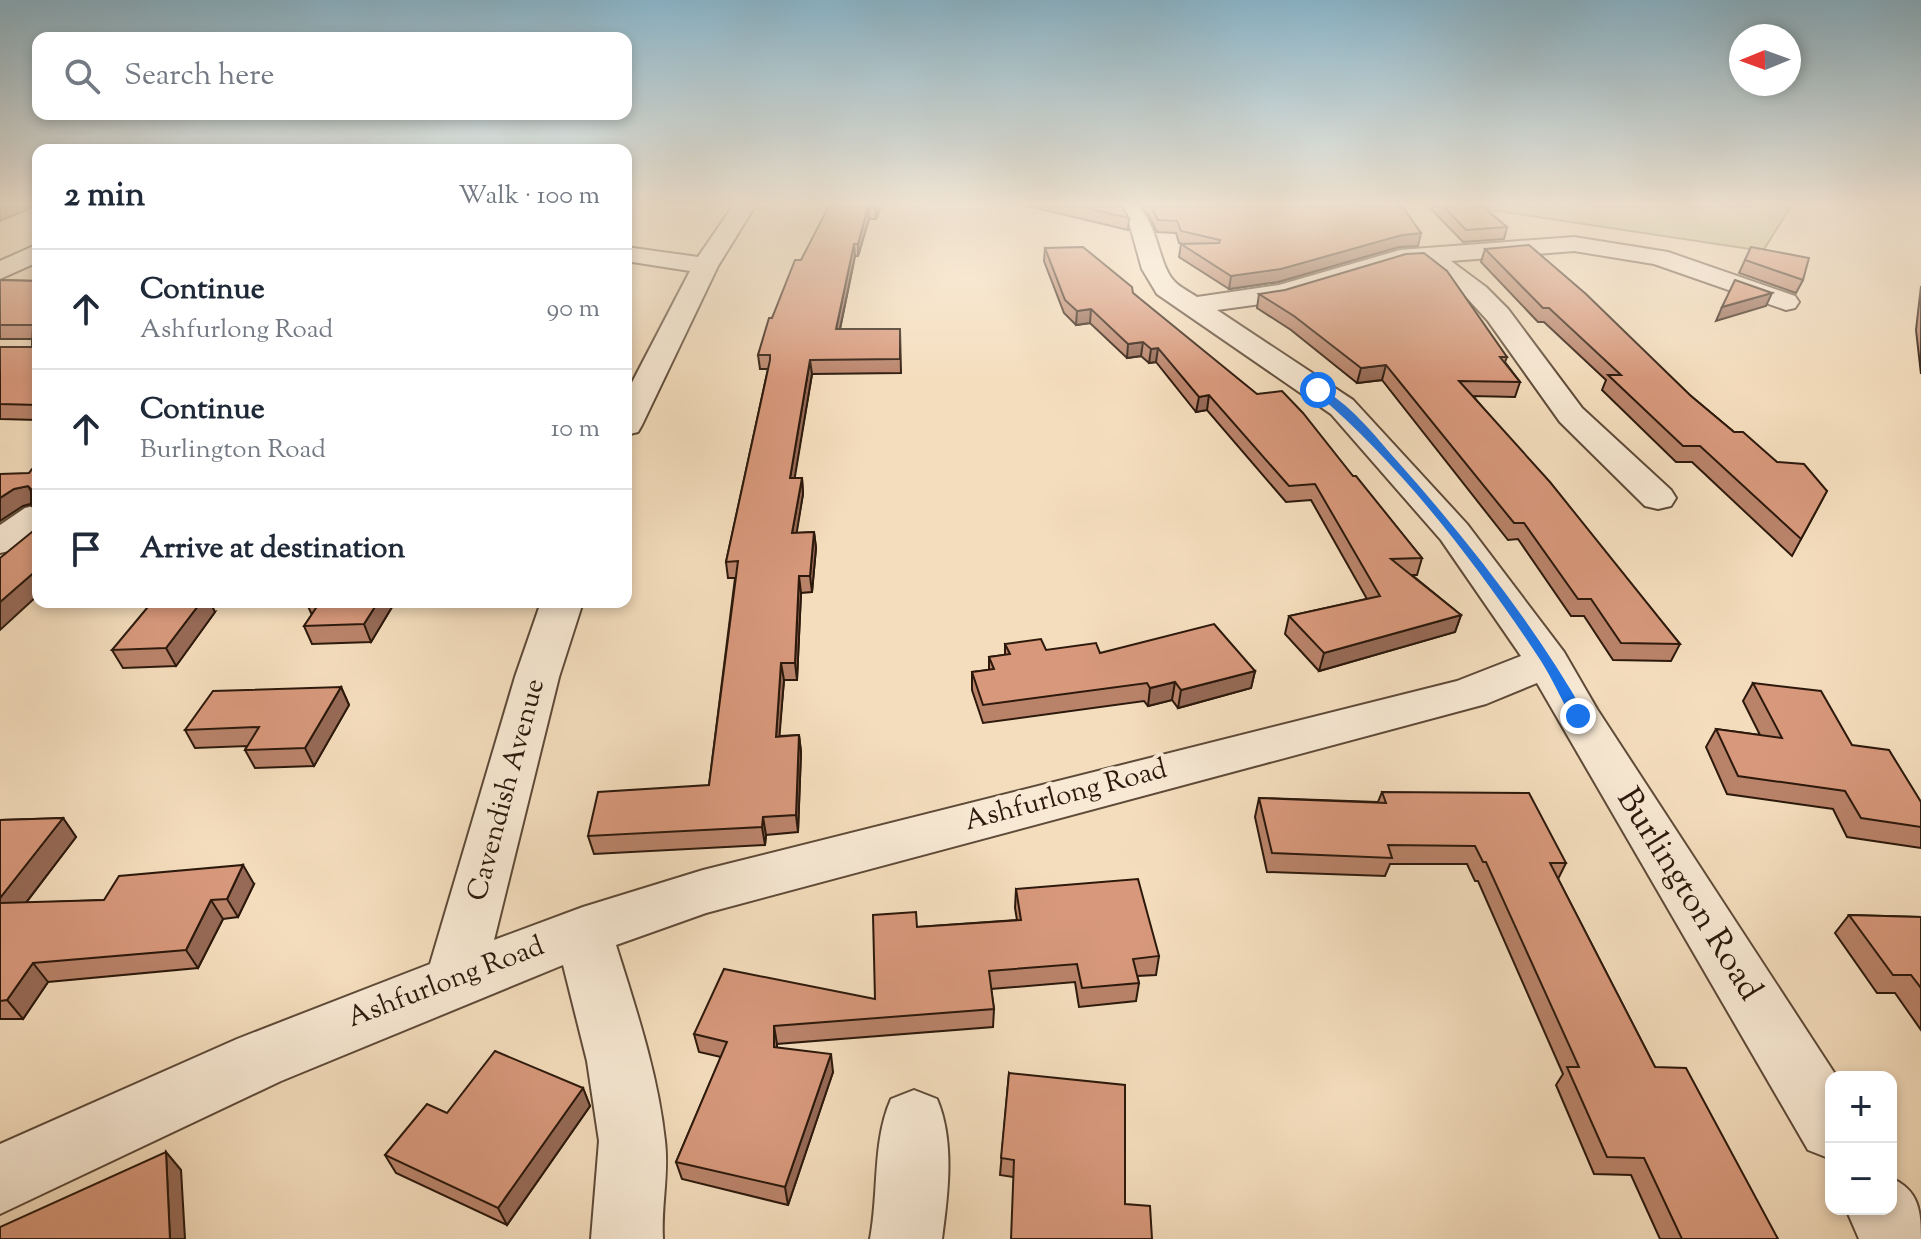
<!DOCTYPE html>
<meta charset="utf-8">
<style>
:root{--surface:#fff;--page:#f2f2f3;--text:#1f2937;--muted:#747a83;--line:#e0e1e3}
body{margin:0;font-family:"Sorts Mill Goudy",serif;background:var(--page);color:var(--text)}
.controls{position:absolute;right:24px;bottom:24px;display:grid;overflow:hidden;border-radius:16px;box-shadow:0 4px 12px #0003}
.controls button{width:72px;height:72px;display:grid;place-items:center;padding:0;border:0;border-bottom:2px solid var(--line);background:var(--surface);color:var(--text);font:40px sans-serif}
.compass{position:absolute;left:1729px;top:24px;width:72px;height:72px;border-radius:50%;background:var(--surface);box-shadow:0 4px 12px #0003;rotate:269deg}
.stop{position:absolute;width:24px;height:24px;margin:-18px;border:6px solid #1a73e8;border-radius:50%;background:#fff}
.stop.end{background:#1a73e8;border-color:#fff;box-shadow:0 2px 8px #0008}
.list{margin:0;padding:0;list-style:none}
h2{display:flex;justify-content:space-between;align-items:center;height:104px;margin:0;padding:0 32px;font-size:34px}
h2 small{font-size:26px;font-weight:400;color:var(--muted)}
.list li{display:grid;grid-template-columns:52px 1fr auto;gap:24px;align-items:center;box-sizing:border-box;height:120px;padding:0 32px;border-top:2px solid var(--line)}
.list b{display:block;font-size:30px;white-space:nowrap}
.list p{margin:0;font-size:26px;white-space:nowrap;color:var(--muted)}
.list em{font-size:26px;font-style:normal;color:var(--muted)}
.icon{flex:none;width:44px;height:44px;fill:none;stroke:currentColor;stroke-width:2;stroke-linecap:round;stroke-linejoin:round}
.map{position:relative;flex:none;width:1921px;height:1239px;overflow:hidden}
.search{position:absolute;background:var(--surface);box-shadow:0 4px 12px #0003;left:32px;top:32px;width:600px;height:88px;display:flex;align-items:center;gap:20px;box-sizing:border-box;padding:0 28px;border-radius:16px;color:var(--muted);font-size:30px}
.panel{position:absolute;background:var(--surface);box-shadow:0 4px 12px #0003;left:32px;top:144px;width:600px;height:464px;border-radius:16px}
.map>svg:first-child{display:block}
.green{fill:#c3bf8c;stroke:#786c4c;stroke-width:2}
.lines{fill:none;stroke-linecap:round;stroke-linejoin:round}
.minor-casing{stroke:#5e4a38;stroke-width:4}
.tertiary-casing{stroke:#5e4a38;stroke-width:4}
.minor{fill:#f8e9d4;fill-rule:evenodd}
.tertiary{fill:#f8e9d4;fill-rule:evenodd}
.wall{fill:#b9836a;stroke:#2c190c;stroke-width:2}
.shaded-wall{fill:#966a56;stroke:#2c190c;stroke-width:2}
.building{fill:#d7987b;stroke:#2c190c;stroke-width:2}
.route{fill:#1a73e8}
.labels{text-anchor:middle;dominant-baseline:central;stroke-width:8;stroke-linejoin:round;paint-order:stroke}
.street-label{font-size:28px;fill:#2c190c;stroke:#f8e9d4}
.near-street-label{font-size:34px;fill:#2c190c;stroke:#f8e9d4}
</style>
<div class="map">
<svg width="1921" height="1239" viewBox="0 0 1921 1239">
<rect width="100%" height="100%" fill="#f4ddbd"/>
<filter id="stains"><feTurbulence type="fractalNoise" baseFrequency=".0025" numOctaves="4"/><feColorMatrix values="0 0 0 0 .2 0 0 0 0 .09 0 0 0 0 .02 0 0 0 .5 -.17"/></filter>
<radialGradient id="worn" r=".72"><stop offset=".6" stop-color="#630" stop-opacity="0"/><stop offset="1" stop-color="#630" stop-opacity=".3"/></radialGradient>
<!-- green -->
<polygon class="green" points="1464,206 1791,206 1763,251"/>
<g class="lines">
<defs>
<g id="minor">
<polygon points="733,206 755,206 718,266 642,425 638,432 626,435 626,394 690,271 626,261 626,247 698,257"/>
<path d="M1115,206h23c22,23 20,59 37,76 6,6 15,10 22,15l82,-12 121,-35 174,-13 94,15 127,44 4,6 -4,6 -9,2 -132,-46 -80,-13 -123,10 35,26 22,22 74,99 89,82 5,8 -5,8 -13,3 -13,-3 -85,-84 -72,-101 -20,-22 -46,-36 -20,1 -120,37 -65,9 136,90 114,124 97,128 33,57 240,368h-6v82l-23,-9 -271,-467 -51,21 -780,209 -90,32c20,64 42,129 49,196 4,33 -4,65 -2,98h-72l8,-98 -12,-80 -24,-96 -282,116 -281,133v-70l237,-105 193,-75 85,-287 26,-75h42l-24,75 -65,263 89,-33 120,-37 754,-189 64,-25 -80,-116 -110,-126 -174,-120 -15,-25 -12,-43z"/>
<polygon points="38,505 38,533 14,550 0,553 0,525 25,508"/>
<path d="M914,1090l23,9c18,42 11,96 5,140h-72c9,-46 2,-97 21,-140z"/>
<path d="M1891,1178c28,12 30,33 30,61h-62l-13,-30h45z"/>
</g>
<polygon id="tertiary" points="38,244 38,262 0,279 0,261"/>
</defs>
<!-- minor casing -->
<use href="#minor" class="minor-casing"/>
<!-- tertiary casing -->
<use href="#tertiary" class="tertiary-casing"/>
<!-- minor -->
<use href="#minor" class="minor"/>
<!-- tertiary -->
<use href="#tertiary" class="tertiary"/>
</g>
<!-- wall -->
<g class="wall">
<polygon points="829,206 881,206 876,219 869,219 858,256 855,256 840,329 900,329 901,373 812,374 794,478 802,478 803,494 796,533 814,532 816,548 812,592 801,593 797,680 784,680 779,736 799,735 801,752 798,832 766,835 765,845 594,854 588,836 709,785 735,578 728,578 726,562 768,369 760,369 758,355 772,318"/>
<polygon points="1028,206 1121,206 1129,218 1128,230"/>
<polygon points="1140,206 1308,206 1307,207 1418,246 1399,247 1278,282 1229,289 1179,257 1181,244 1183,244 1179,243 1176,233 1157,232 1148,214"/>
<polygon points="1428,206 1482,206 1507,227 1504,239 1463,242"/>
<polygon points="1751,247 1803,280 1796,293 1739,273"/>
<polygon points="1045,248 1133,293 1353,476 1422,558 1417,575 1412,575 1461,615 1455,632 1319,671 1285,634 1289,616 1367,599 1311,500 1286,502 1207,410 1196,412 1156,362 1149,363 1141,356 1127,358 1090,323 1076,325 1064,313 1044,261"/>
<polygon points="1485,249 1691,396 1734,432 1777,462 1827,491 1792,556 1692,462 1676,462 1602,390 1606,380 1544,322 1538,322 1481,262"/>
<polygon points="0,280 38,281 38,420 0,419 0,347 32,347 32,339 0,339"/>
<polygon points="1921,286 1921,374 1916,330"/>
<polygon points="1259,294 1507,357 1505,362 1520,382 1515,397 1473,396 1680,644 1671,661 1613,660 1584,616 1571,616 1518,539 1508,540 1382,380 1357,383 1291,330 1257,308"/>
<polygon points="38,469 38,517 31,504 23,506 29,473"/>
<polygon points="306,602 395,602 371,642 312,644 304,626 312,615"/>
<polygon points="215,612 176,666 123,668 112,650"/>
<polygon points="1005,644 1046,650 1100,653 1255,671 1251,688 1178,708 1172,700 1148,706 1144,701 983,723 972,690 972,672 989,670 989,657 1005,655"/>
<polygon points="1753,683 1852,745 1921,802 1921,848 1847,837 1833,809 1727,794 1706,747 1716,729 1760,735 1743,701"/>
<polygon points="341,687 349,705 314,766 255,768 245,750 247,746 195,748 185,730"/>
<polygon points="1382,792 1566,863 1558,879 1655,1067 1778,1239 1660,1239 1631,1175 1594,1174 1556,1085 1563,1074 1478,881 1475,881 1467,864 1390,864 1385,876 1267,872 1255,817 1259,798 1378,802"/>
<polygon points="63,818 76,837 26,903 104,900 254,884 238,917 223,919 198,968 48,982 23,1019 0,1019 0,820"/>
<polygon points="1016,889 1159,956 1156,975 1137,976 1139,983 1136,1001 1079,1007 1075,982 991,989 994,1009 993,1027 777,1044 777,1048 833,1072 788,1205 682,1179 676,1162 721,1057 699,1052 694,1034 875,999 917,927 1017,920 1015,908"/>
<polygon points="1849,915 1921,917 1921,1030 1895,993 1877,993 1835,933"/>
<polygon points="1009,1073 1125,1204 1152,1239 1013,1177 1000,1175"/>
<polygon points="583,1088 590,1106 507,1225 396,1173 385,1155 447,1113"/>
</g>
<!-- shaded-wall -->
<g class="shaded-wall">
<polygon points="2,206 36,206 0,221 0,207"/>
<polygon points="876,206 881,206 876,219 875,207"/>
<polygon points="868,207 869,219 858,256 858,244"/>
<polygon points="1421,233 1418,246 1399,247 1278,282 1229,289 1231,276 1402,235"/>
<polygon points="854,244 855,256 837,343 836,329"/>
<polygon points="1772,293 1766,306 1716,321 1722,307"/>
<polygon points="1091,309 1090,323 1076,325 1077,311"/>
<polygon points="1143,342 1141,356 1127,358 1128,344"/>
<polygon points="1158,348 1156,362 1149,363 1151,349"/>
<polygon points="810,360 812,374 792,494 790,478"/>
<polygon points="1386,365 1382,380 1357,383 1361,368"/>
<polygon points="1209,395 1207,410 1196,412 1199,397"/>
<polygon points="802,478 803,494 794,549 792,533"/>
<polygon points="28,486 37,502 23,506 0,521 0,498 14,489"/>
<polygon points="814,532 816,548 812,592 810,576"/>
<polygon points="38,569 38,595 0,630 0,602"/>
<polygon points="799,576 801,593 797,680 795,663"/>
<polygon points="201,602 210,602 215,612 176,666 166,648"/>
<polygon points="378,602 395,602 371,642 364,624"/>
<polygon points="1461,615 1455,632 1319,671 1324,653"/>
<polygon points="781,663 784,680 778,754 776,737"/>
<polygon points="1255,671 1251,688 1178,708 1181,690"/>
<polygon points="1175,682 1172,700 1148,706 1150,688"/>
<polygon points="341,687 349,705 314,766 305,748"/>
<polygon points="799,735 801,752 798,832 796,815"/>
<polygon points="763,817 766,835 765,845 762,827"/>
<polygon points="63,818 76,837 11,922 0,909 0,898"/>
<polygon points="243,865 254,884 238,917 227,899"/>
<polygon points="211,900 223,919 198,968 186,950"/>
<polygon points="33,963 48,982 23,1019 7,1000"/>
<polygon points="774,1026 777,1044 777,1065 774,1047"/>
<polygon points="831,1054 833,1072 788,1205 785,1187"/>
<polygon points="583,1088 590,1106 507,1225 498,1208"/>
<polygon points="166,1152 181,1170 185,1239 170,1239"/>
</g>
<!-- building -->
<g class="building">
<polygon points="829,206 876,206 875,207 868,207 858,244 854,244 836,329 900,329 900,359 810,360 790,478 802,478 792,533 814,532 810,576 799,576 795,663 781,663 776,737 799,735 796,815 763,817 762,827 588,836 598,792 709,785 738,561 726,562 770,360 770,355 758,355 769,318 772,318 795,260 801,260"/>
<polygon points="1077,206 1121,206 1129,218"/>
<polygon points="1151,206 1308,206 1307,207 1330,206 1402,206 1421,233 1402,235 1281,269 1231,276 1181,244 1219,243 1220,240 1181,231 1177,221 1158,220"/>
<polygon points="1443,206 1482,206 1507,227 1466,230"/>
<polygon points="1529,245 1586,294 1691,396 1734,432 1743,432 1777,462 1804,464 1827,491 1801,539 1700,446 1683,446 1608,375 1621,375 1549,308 1543,308 1485,249"/>
<polygon points="1083,247 1132,287 1133,293 1257,394 1282,391 1303,413 1353,476 1356,476 1422,558 1391,559 1461,615 1324,653 1289,616 1380,596 1315,484 1289,486 1209,395 1199,397 1158,348 1151,349 1143,342 1128,344 1091,309 1077,311 1065,300 1045,248"/>
<polygon points="1751,247 1809,258 1803,280 1745,260"/>
<polygon points="1424,253 1447,271 1507,357 1500,357 1520,382 1459,381 1550,482 1680,644 1621,643 1591,599 1578,599 1524,523 1514,523 1386,365 1361,368 1294,316 1259,294 1285,290 1406,254"/>
<polygon points="0,280 38,281 38,405 0,404 0,347 32,347 33,325 0,325"/>
<polygon points="1735,280 1772,293 1722,307"/>
<polygon points="32,469 38,469 38,505 31,505 31,489 28,486 14,489 0,498 0,474 29,473"/>
<polygon points="38,527 38,569 0,602 0,558"/>
<polygon points="152,602 201,602 166,648 112,650"/>
<polygon points="320,602 378,602 364,624 304,626"/>
<polygon points="1214,624 1255,671 1181,690 1175,682 1150,688 1147,683 983,705 972,672 994,669 989,657 1010,654 1005,644 1041,639 1046,650 1096,643 1100,653"/>
<polygon points="1753,683 1821,691 1852,745 1889,750 1921,802 1921,827 1861,818 1845,791 1738,776 1716,729 1782,738"/>
<polygon points="341,687 305,748 245,750 259,727 185,730 213,691"/>
<polygon points="1382,792 1529,793 1566,863 1550,863 1655,1067 1686,1068 1778,1239 1682,1239 1644,1158 1607,1157 1567,1067 1579,1067 1486,862 1483,862 1475,846 1388,845 1392,858 1272,853 1259,798 1386,803"/>
<polygon points="63,818 0,898 0,820"/>
<polygon points="243,865 227,899 211,900 186,950 33,963 7,1000 0,1001 0,903 104,900 119,876"/>
<polygon points="1138,879 1159,956 1133,959 1139,983 1082,988 1077,964 989,971 994,1009 774,1026 774,1047 831,1054 785,1187 676,1162 727,1042 694,1034 724,969 875,999 873,915 916,912 917,927 1021,920 1016,889"/>
<polygon points="1849,915 1921,917 1921,988 1911,975 1893,975"/>
<polygon points="495,1051 583,1088 498,1208 385,1155 427,1104 447,1113"/>
<polygon points="1009,1073 1125,1085 1125,1204 1150,1206 1152,1239 1011,1239 1014,1160 1001,1158"/>
<polygon points="166,1152 170,1239 0,1239 0,1227"/>
</g>
<!-- sky -->
<linearGradient id="sky" x2="0" y2="1"><stop stop-color="#8ab8cf"/><stop offset="0.54" stop-color="#faf0e1"/><stop offset="1" stop-color="#faf0e1" stop-opacity="0"/></linearGradient>
<rect width="1921" height="379" fill="url(#sky)"/>
<!-- route -->
<path class="route" d="M1318,387c31,15 57,49 80,75 70,79 136,162 188,254l-2,4h-11c-11,-19 -20,-40 -32,-59 -64,-97 -138,-194 -226,-269z"/>
<g class="labels">
<!-- street labels -->
<g class="street-label">
<text transform="translate(507 790) rotate(-75)">Cavendish Avenue</text>
<text transform="translate(1066 796) rotate(-15)">Ashfurlong Road</text>
<text transform="translate(446 983) rotate(-21)">Ashfurlong Road</text>
</g>
<!-- near-street labels -->
<g class="near-street-label">
<text transform="translate(1688 895) rotate(58)">Burlington Road</text>
</g>
</g>
<rect width="100%" height="100%" filter="url(#stains)"/>
<rect width="100%" height="100%" fill="url(#worn)"/>
</svg>
<div class="controls">
<button>+</button>
<button>−</button>
</div>
<svg class="compass" viewBox="-18 -18 36 36"><path d="M0-13l5 13h-10z" fill="#e53935"/><path d="M0 13l5-13h-10z" fill="#747a83"/></svg>
<div class="stop" style="left:1318px;top:390px"></div>
<div class="stop end" style="left:1578px;top:716px"></div>
<div class="search"><svg class="icon" aria-label="search" viewBox="0 0 24 24"><circle cx="10" cy="10" r="6"/><path d="M15 15l6 6"/></svg>Search here</div>
<section class="panel">
<h2>2 min<small>Walk · 100 m</small></h2>
<ul class="list">
<li><svg class="icon" aria-label="ahead" viewBox="0 0 24 24"><path d="M12 20V5M6 11l6-6 6 6"/></svg><div><b>Continue</b><p>Ashfurlong Road</p></div><em>90 m</em></li>
<li><svg class="icon" aria-label="ahead" viewBox="0 0 24 24"><path d="M12 20V5M6 11l6-6 6 6"/></svg><div><b>Continue</b><p>Burlington Road</p></div><em>10 m</em></li>
<li><svg class="icon" aria-label="arrive" viewBox="0 0 24 24"><path d="M6 21V4h12l-3 4 3 4H6"/></svg><div><b>Arrive at destination</b></div></li>
</ul>
</section>
</div>
